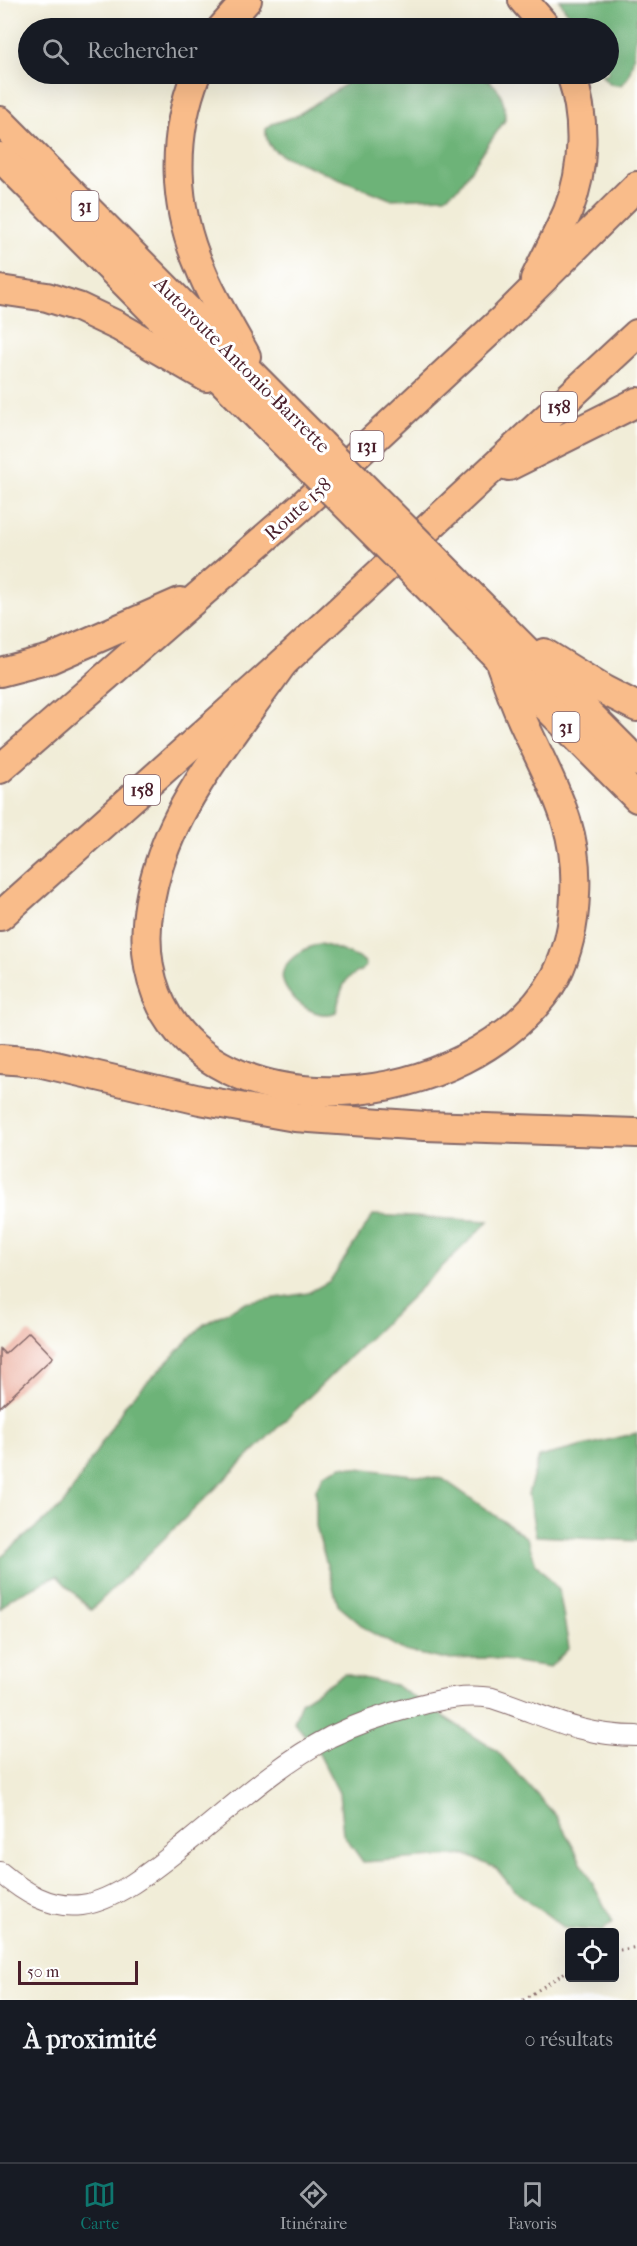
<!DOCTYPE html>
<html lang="fr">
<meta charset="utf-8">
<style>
:root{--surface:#171b24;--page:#242831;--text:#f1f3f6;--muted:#9ea1a6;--line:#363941;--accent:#0f766e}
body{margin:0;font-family:"IM FELL French Canon",serif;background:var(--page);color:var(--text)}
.controls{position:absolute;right:18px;bottom:18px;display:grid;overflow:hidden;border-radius:6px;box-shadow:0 6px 24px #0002}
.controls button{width:54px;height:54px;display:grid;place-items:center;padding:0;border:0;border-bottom:2px solid var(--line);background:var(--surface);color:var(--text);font:30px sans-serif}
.scale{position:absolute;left:18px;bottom:15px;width:120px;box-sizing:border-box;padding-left:6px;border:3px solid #4a1f2b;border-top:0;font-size:16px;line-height:21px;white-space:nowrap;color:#4a1f2b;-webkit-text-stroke:4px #fff;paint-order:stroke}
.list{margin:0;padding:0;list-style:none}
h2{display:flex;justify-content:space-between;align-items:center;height:78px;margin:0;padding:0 24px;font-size:26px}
h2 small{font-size:20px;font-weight:400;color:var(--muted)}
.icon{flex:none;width:33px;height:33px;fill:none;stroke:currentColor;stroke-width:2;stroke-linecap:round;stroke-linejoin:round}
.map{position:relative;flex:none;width:637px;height:2000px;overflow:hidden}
.search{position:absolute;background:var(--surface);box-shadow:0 6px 24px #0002;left:18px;right:18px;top:18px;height:66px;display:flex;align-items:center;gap:15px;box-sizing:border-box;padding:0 21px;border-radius:33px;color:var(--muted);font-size:22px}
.sheet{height:162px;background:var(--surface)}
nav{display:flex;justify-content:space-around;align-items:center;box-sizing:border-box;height:84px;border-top:2px solid var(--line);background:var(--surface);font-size:16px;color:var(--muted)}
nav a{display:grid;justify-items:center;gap:3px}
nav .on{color:var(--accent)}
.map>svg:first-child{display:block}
.forest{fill:#6db378;stroke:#5c6952;stroke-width:1.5}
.building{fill:#eaa897}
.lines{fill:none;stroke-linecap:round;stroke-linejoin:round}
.minor-casing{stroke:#846768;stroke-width:22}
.highway-casing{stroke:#846768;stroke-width:32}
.path{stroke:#846768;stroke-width:3;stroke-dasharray:1.5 4.5;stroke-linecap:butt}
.minor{stroke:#fff;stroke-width:20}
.highway{stroke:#f9bc8a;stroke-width:28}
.highway-bridge-casing{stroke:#846768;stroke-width:32;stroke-linecap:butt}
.highway-bridge{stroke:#f9bc8a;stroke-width:28}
.labels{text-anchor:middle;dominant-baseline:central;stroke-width:6;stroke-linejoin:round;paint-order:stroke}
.shield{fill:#fff;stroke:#80626b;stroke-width:1.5}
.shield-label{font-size:18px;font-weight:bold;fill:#4a1f2b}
.street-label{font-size:20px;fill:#4a1f2b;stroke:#fff}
</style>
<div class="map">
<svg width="637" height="2000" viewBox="0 0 637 2000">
<rect width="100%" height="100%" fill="#fff"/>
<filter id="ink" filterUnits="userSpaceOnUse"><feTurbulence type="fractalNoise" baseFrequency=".0167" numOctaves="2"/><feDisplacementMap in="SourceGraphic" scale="12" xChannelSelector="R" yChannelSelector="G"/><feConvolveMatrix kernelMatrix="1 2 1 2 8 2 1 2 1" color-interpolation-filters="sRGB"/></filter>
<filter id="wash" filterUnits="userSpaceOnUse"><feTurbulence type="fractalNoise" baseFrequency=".008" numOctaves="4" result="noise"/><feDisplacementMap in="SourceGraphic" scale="24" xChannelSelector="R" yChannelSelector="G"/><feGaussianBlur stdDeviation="1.35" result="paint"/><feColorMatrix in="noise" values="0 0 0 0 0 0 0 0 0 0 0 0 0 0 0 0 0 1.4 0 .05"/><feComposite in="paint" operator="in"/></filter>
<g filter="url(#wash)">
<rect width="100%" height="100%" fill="#f1edd8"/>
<!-- forest -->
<g class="forest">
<path d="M559,0h78c0,18 0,79 -17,85 -9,2 -15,-5 -19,-11h7v-46h-26l-7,-4z"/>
<path d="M354,74h119c25,7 32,21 32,46l-46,67 -14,10 -55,2 -104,-42c-13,-6 -21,-12 -20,-28l6,-5 24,-8 47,-30z"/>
<path d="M320,944c15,3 30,10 44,17l2,5c-5,6 -11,7 -17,12 -8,7 -10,23 -13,34 -18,9 -48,-12 -53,-31 -5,-19 23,-34 37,-37z"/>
<polygon points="373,1215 489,1221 91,1610 57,1576 12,1597 0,1609 0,1557 63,1505 126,1404 204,1324 244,1303 308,1293 330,1281"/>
<polygon points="637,1433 637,1541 536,1536 528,1494 539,1457"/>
<polygon points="342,1466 443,1479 527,1538 536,1564 559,1590 569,1648 550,1667 490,1658 442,1659 405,1651 367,1630 338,1605 316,1526 316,1489 324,1474"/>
<polygon points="344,1674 395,1685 497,1751 557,1817 613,1922 602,1931 565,1928 514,1890 496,1868 466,1855 363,1862 343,1834 339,1793 317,1750 294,1722 301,1702"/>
</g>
<g id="blocks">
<!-- building -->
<polygon class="building" points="29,1332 53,1357 0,1407 0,1349 5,1354"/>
</g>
</g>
<g filter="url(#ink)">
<use href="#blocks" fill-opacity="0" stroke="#846768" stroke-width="1.5"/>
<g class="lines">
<defs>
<path id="minor" d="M0,1872c24,20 49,37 82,33 36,-5 77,-40 105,-62 46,-37 91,-79 143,-106 27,-13 56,-23 86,-31 25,-7 49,-12 76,-8 53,17 86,38 145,38"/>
<g id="highway">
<polyline points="523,0 547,28"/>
<polyline points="222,28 247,0"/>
<path d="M196,74c-25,64 -23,133 5,196 12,30 30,58 45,86"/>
<polyline points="0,121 321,444"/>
<polyline points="0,157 302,461"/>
<path d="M535,279c11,-23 23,-45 33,-68 17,-43 18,-93 3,-137"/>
<polyline points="0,290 47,297 78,307 118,326 206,377"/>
<polyline points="509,466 637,402"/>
<polyline points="439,563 637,762"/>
<polyline points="421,580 637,798"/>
<polyline points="544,653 604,690 637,707"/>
<path d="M283,663c-43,62 -102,130 -124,202 -67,209 151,272 305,194 37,-19 72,-47 92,-83 12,-24 18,-54 19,-81 4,-69 -23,-109 -50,-169 -11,-23 -19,-48 -28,-72"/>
<polyline points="0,672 50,659 180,602"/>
<polyline points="0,769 304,504 503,319 637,186"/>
<polyline points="0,916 283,663 637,334"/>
<polyline points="0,1059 38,1062 200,1100 295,1117 425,1126 637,1133"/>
</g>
</defs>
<!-- minor casing -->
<use href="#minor" class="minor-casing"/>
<!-- highway casing -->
<use href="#highway" class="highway-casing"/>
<!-- path -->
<g class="path">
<polyline points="614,1951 637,1947"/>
<polyline points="523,2000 570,1969"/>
</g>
<!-- minor -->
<use href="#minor" class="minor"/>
<!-- highway -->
<use href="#highway" class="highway"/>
<defs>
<g id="highway-bridge">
<polyline points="321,444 439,563"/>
<polyline points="302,461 421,580"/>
</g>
</defs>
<!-- highway-bridge casing -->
<use href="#highway-bridge" class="highway-bridge-casing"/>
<!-- highway-bridge -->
<use href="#highway-bridge" class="highway-bridge"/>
</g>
</g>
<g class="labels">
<!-- shield labels -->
<g class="shield">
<rect x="71.5" y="191" width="27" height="30" rx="4.5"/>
<rect x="541" y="392" width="36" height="30" rx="4.5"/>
<rect x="350.5" y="431" width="33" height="30" rx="4.5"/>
<rect x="552.5" y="712" width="27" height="30" rx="4.5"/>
<rect x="124" y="775" width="36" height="30" rx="4.5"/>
</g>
<g class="shield-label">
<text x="85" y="206">31</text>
<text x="559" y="407">158</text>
<text x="367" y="446">131</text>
<text x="566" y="727">31</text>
<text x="142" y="790">158</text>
</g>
<!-- street labels -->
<g class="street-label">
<text transform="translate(242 365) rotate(45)">Autoroute Antonio-Barrette</text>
<text transform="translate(298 509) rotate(-42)">Route 158</text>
</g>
</g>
</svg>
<div class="controls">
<button><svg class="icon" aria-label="locate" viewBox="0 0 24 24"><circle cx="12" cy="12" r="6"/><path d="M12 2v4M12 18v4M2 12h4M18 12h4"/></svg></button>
</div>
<div class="scale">50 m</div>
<div class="search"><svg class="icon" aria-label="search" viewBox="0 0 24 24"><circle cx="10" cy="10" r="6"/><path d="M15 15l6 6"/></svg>Rechercher</div>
</div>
<section class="sheet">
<h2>À proximité<small>0 résultats</small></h2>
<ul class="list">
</ul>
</section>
<nav>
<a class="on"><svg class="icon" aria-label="map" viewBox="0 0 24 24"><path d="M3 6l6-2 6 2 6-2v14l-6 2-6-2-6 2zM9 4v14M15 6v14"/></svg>Carte</a>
<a><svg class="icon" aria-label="directions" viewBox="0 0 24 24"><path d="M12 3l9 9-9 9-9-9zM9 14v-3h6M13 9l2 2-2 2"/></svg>Itinéraire</a>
<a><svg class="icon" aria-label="saved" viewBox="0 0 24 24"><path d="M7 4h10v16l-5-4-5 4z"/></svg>Favoris</a>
</nav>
